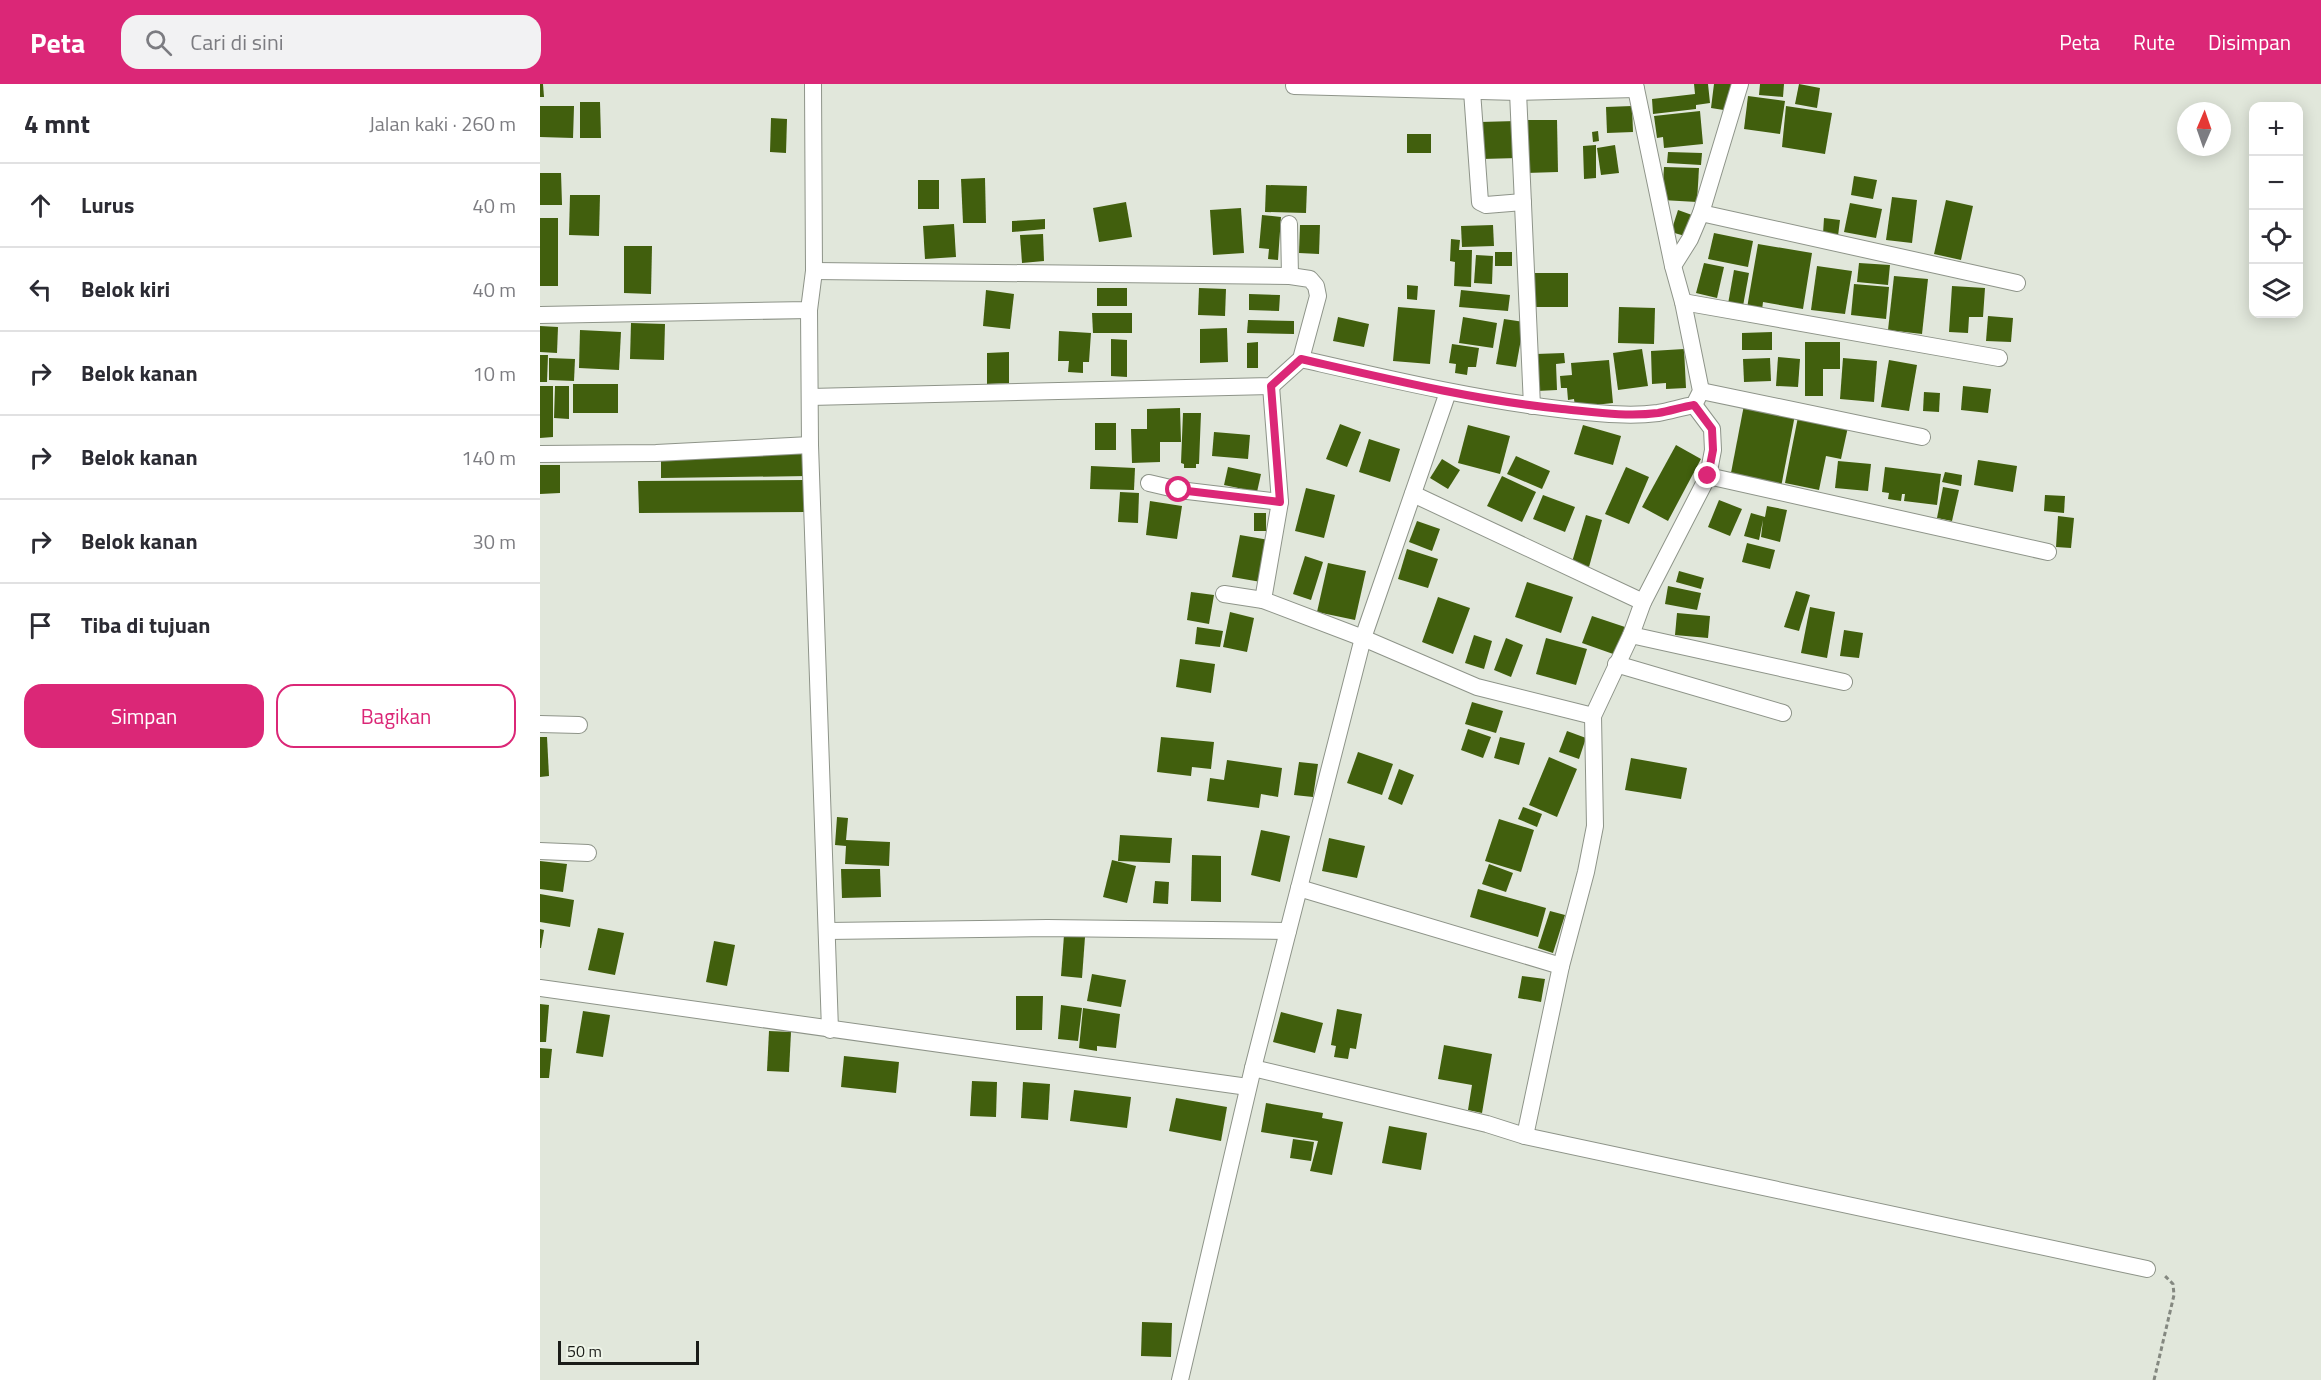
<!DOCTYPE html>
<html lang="id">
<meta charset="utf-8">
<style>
:root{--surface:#fff;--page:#f2f2f3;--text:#2b2b33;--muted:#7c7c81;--line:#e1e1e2;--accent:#db2777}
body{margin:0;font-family:"Titillium Web",sans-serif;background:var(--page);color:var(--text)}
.controls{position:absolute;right:18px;top:18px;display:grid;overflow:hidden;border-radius:12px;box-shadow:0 3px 15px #0003}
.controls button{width:54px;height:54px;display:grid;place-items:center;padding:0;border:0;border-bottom:2px solid var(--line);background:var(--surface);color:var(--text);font:30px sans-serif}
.compass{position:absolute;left:1637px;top:18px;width:54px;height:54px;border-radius:50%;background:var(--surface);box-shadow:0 3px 15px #0003;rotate:2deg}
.scale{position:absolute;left:18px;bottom:15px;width:141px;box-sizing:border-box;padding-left:6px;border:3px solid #1a1c18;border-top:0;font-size:16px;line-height:21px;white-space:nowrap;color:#1a1c18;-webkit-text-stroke:4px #eef4e8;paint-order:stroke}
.stop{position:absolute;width:18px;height:18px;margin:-14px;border:4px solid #db2777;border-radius:50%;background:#fff}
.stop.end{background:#db2777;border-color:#fff;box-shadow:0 2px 6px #0008}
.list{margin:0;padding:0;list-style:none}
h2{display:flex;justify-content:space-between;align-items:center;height:78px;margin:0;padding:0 24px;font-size:26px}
h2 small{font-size:20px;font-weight:400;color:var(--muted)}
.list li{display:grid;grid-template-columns:39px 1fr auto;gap:18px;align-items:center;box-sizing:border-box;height:84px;padding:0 24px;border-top:2px solid var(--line)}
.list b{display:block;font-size:22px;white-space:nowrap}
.list em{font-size:20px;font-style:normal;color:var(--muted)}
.actions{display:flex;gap:12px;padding:18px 24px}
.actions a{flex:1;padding:14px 0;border:2px solid var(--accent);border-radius:18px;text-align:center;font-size:21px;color:var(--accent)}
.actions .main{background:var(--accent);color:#fff}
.icon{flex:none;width:33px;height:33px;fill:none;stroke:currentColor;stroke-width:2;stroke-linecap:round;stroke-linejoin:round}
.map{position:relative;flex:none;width:1781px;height:1296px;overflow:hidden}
header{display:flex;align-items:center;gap:36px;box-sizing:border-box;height:84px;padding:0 30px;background:var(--accent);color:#fff}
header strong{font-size:28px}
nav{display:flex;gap:33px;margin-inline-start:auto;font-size:21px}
.search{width:420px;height:54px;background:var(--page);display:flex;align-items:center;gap:15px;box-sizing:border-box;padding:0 21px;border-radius:18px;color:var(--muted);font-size:22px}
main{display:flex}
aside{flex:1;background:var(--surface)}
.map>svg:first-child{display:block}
.building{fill:#415f0d}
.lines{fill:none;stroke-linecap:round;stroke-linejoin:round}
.street-casing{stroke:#8e9489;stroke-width:18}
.path{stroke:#848880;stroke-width:3;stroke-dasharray:4.5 3;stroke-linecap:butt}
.street{stroke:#fff;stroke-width:16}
.route{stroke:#db2777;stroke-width:8}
</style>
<header>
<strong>Peta</strong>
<div class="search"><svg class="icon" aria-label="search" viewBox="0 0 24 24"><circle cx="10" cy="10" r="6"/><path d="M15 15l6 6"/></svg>Cari di sini</div>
<nav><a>Peta</a><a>Rute</a><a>Disimpan</a></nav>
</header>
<main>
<aside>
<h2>4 mnt<small>Jalan kaki · 260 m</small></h2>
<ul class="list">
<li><svg class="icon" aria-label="ahead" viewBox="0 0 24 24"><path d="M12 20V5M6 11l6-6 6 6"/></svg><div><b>Lurus</b></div><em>40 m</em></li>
<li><svg class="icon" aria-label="left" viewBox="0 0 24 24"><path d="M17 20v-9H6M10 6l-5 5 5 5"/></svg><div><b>Belok kiri</b></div><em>40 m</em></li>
<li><svg class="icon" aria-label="right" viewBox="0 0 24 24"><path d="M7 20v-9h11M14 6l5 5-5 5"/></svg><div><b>Belok kanan</b></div><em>10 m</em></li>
<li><svg class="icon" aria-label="right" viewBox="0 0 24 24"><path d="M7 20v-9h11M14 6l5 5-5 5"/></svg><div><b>Belok kanan</b></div><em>140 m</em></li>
<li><svg class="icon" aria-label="right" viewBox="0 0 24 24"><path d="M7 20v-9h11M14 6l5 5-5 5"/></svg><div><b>Belok kanan</b></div><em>30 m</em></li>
<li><svg class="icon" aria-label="arrive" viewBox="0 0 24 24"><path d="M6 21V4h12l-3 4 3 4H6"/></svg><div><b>Tiba di tujuan</b></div></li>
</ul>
<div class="actions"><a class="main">Simpan</a><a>Bagikan</a></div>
</aside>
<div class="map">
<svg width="1781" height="1296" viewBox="0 0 1781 1296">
<rect width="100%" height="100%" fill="#e1e7db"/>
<!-- building -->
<g class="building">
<polygon points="0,0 3,0 4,13 0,13"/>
<polygon points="1154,0 1168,0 1170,19 1156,21 1156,25 1113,30 1112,15 1155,10"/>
<polygon points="1174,0 1193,0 1190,27 1171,24"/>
<polygon points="1220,0 1244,0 1243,13 1219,11"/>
<polygon points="1259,0 1280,4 1277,24 1255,20"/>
<polygon points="1208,12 1245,17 1240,50 1204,45"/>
<polygon points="40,18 60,18 61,54 40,54"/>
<polygon points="0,22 34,22 33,54 0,53"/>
<polygon points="1092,22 1093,48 1067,49 1066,23"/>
<polygon points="1246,22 1292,29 1285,70 1242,63"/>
<polygon points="1160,27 1163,60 1124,64 1123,53 1117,54 1114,32"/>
<polygon points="231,34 247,35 246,69 230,68"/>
<polygon points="986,36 1017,36 1018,88 986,89"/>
<polygon points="976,37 978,74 942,75 940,38"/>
<polygon points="1058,47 1059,57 1053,58 1052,48"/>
<rect x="867" y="50" width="24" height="19"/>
<polygon points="1056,61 1056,94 1044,95 1043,62"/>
<polygon points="1075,61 1079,89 1061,91 1057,64"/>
<polygon points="1128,68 1162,69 1161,81 1127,79"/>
<polygon points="1124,83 1159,84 1157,118 1122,116"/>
<polygon points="0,89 21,89 22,121 0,121"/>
<polygon points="1314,92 1337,96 1333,115 1311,111"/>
<polygon points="445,94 446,139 423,139 421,95"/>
<rect x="378" y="96" width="21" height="29"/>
<polygon points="726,101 767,102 766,129 725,128"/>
<polygon points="30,111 60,111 59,152 29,151"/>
<polygon points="1352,113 1377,116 1372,159 1346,156"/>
<polygon points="1406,116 1433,122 1421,176 1394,170"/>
<polygon points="586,118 592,153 559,158 553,124"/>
<polygon points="1310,119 1342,125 1336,154 1304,148"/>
<polygon points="701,124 704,169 673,171 670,126"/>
<polygon points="1138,126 1152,131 1145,152 1131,148"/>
<polygon points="722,131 741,133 738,176 728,175 729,165 719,164"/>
<rect x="0" y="134" width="18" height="68"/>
<polygon points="1284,134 1300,136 1298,152 1283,150"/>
<polygon points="505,135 505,145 472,148 472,137"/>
<polygon points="414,140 416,173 385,175 383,142"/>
<polygon points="760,141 780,141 779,170 759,169"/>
<polygon points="953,141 954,162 922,163 921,142"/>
<polygon points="1174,149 1213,157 1208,183 1168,175"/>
<polygon points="503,150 504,177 482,179 480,151"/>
<polygon points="911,155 920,156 919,166 932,166 931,203 914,202 915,178 910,177"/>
<polygon points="1218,160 1272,169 1263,225 1223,218 1222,226 1207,224"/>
<polygon points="84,162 112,162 111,210 84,209"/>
<rect x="955" y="168" width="17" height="14"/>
<polygon points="936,171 953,172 952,200 934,199"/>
<polygon points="1164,179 1184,183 1177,214 1156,209"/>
<polygon points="1319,179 1350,181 1348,201 1317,198"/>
<polygon points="1277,182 1312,187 1305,230 1271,226"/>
<polygon points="1194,186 1209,189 1203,222 1188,220"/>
<polygon points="994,189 1028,189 1028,223 993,223"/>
<polygon points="1354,192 1388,195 1382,250 1348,246"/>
<polygon points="1314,200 1349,203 1346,235 1311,231"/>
<polygon points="867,201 878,202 877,216 867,215"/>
<polygon points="1412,202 1445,204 1443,233 1429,233 1428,249 1409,248"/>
<rect x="557" y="204" width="30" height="18"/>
<polygon points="659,204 686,205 685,232 658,231"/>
<polygon points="446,206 474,210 470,245 443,242"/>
<polygon points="921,206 970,211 968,227 919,223"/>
<polygon points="709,210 740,211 739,227 709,226"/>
<polygon points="858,223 895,226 890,280 853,277"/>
<polygon points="1079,223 1115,224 1114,260 1078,259"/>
<polygon points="552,229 592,229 592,249 553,249"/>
<polygon points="1448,232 1473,234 1471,258 1446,257"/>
<polygon points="798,233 829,240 824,263 793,257"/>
<polygon points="923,233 957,239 953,264 919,259"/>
<polygon points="964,235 984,238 976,283 956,280"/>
<polygon points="708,236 754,237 754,250 707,249"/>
<polygon points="91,239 125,240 124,276 90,275"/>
<polygon points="0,242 18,243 17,269 0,268"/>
<polygon points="687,244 688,278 660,279 660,245"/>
<polygon points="40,246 81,248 79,286 39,284"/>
<polygon points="519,247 551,249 549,278 543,278 543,289 528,288 529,277 518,277"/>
<polygon points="1232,248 1232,266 1202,266 1202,249"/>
<polygon points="571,255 587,256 587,293 571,292"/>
<polygon points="718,258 718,284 707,284 707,259"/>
<polygon points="1265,258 1300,258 1300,285 1283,285 1283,312 1265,312"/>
<polygon points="912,260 939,264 936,283 928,283 927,291 915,289 916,280 909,279"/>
<polygon points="1102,265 1108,302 1078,306 1073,269"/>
<polygon points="1144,265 1146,304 1126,305 1126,299 1112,300 1111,267"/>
<polygon points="469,268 469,299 447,300 447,269"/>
<polygon points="1024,269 1025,279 1016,280 1017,306 997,307 996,270"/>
<polygon points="0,271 8,271 7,298 0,298"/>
<polygon points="1238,273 1260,275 1258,303 1236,302"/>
<polygon points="9,274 35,275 34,297 9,296"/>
<polygon points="1230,274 1231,297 1204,298 1203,275"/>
<polygon points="1303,274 1337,277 1334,318 1300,315"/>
<polygon points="1069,276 1073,319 1035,323 1034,315 1028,316 1027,304 1021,304 1020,292 1032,291 1031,279"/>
<polygon points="1349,276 1377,281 1369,327 1341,323"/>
<rect x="33" y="300" width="45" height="29"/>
<polygon points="0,302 13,302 13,353 0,354"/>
<polygon points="15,302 29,302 29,335 14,334"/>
<polygon points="1423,302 1451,305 1448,329 1421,326"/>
<polygon points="1384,308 1400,309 1399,328 1383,327"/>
<polygon points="1204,321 1255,331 1241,403 1190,394"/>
<polygon points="640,324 641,358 620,358 620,378 592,379 591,345 607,345 607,325"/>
<polygon points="643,329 661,329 659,380 656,380 656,384 644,384 644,380 641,379"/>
<polygon points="1258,333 1308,343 1301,375 1286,372 1279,406 1245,399"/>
<rect x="555" y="339" width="21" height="27"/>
<polygon points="800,340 821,348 807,383 786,375"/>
<polygon points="928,341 970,352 960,390 918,379"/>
<polygon points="1043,341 1081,352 1073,381 1034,370"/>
<polygon points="674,348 710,351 708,375 672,372"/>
<polygon points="829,355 860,365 850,398 819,388"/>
<polygon points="1136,361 1161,375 1128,437 1102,423"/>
<polygon points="267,367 268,392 121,394 121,370"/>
<polygon points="976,372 1010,387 1002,405 967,390"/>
<polygon points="902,375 920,386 908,405 890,394"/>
<polygon points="1438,376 1477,382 1473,408 1434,401"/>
<polygon points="1298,377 1331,380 1328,407 1295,404"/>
<polygon points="0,381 20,381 20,409 0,410"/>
<polygon points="551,382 595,384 594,406 550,405"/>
<polygon points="688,383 721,390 717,408 684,401"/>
<polygon points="1086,383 1109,393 1089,440 1065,430"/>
<polygon points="1345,383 1401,390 1397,421 1364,417 1365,410 1362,410 1361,417 1348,415 1349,409 1342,408"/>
<polygon points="1405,388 1422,391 1421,402 1402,398"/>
<polygon points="962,392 996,408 982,438 947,422"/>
<polygon points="267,396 267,428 99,429 98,397"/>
<polygon points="1403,403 1419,406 1412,437 1397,434"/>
<polygon points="766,404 795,411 784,454 755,447"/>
<polygon points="580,408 599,409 598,439 578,438"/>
<polygon points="1003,411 1035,423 1025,448 993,435"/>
<polygon points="1505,411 1525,412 1524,429 1504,427"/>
<polygon points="1179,416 1202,425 1190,452 1168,443"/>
<polygon points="610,417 642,422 637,455 606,451"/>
<polygon points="1227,422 1247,426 1240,458 1221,453 1223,436 1219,456 1204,452 1211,429 1225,433"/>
<rect x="714" y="429" width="12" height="18"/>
<polygon points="1046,431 1062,436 1049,483 1032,478"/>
<polygon points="1518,432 1534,434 1531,464 1516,463"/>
<polygon points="877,437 900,445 892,467 869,458"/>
<polygon points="700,451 729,456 721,498 692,493"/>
<polygon points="1207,459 1235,466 1230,485 1202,478"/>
<polygon points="867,465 898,475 888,504 858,495"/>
<polygon points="765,472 783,478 771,516 753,510"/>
<polygon points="788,479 826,487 815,536 777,528"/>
<polygon points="1139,487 1164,494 1161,505 1136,498"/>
<polygon points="987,498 1033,513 1021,549 975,533"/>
<polygon points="1128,502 1161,509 1157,526 1125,520"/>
<polygon points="1256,507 1270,511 1259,547 1244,543"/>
<polygon points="651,508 674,511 669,540 647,536"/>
<polygon points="898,513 930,524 913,570 882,558"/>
<polygon points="1270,523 1295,528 1287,574 1261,569"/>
<polygon points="690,528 714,534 707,568 683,563"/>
<polygon points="1137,529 1170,532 1168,554 1135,551"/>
<polygon points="1052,532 1085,543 1076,571 1042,559"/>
<polygon points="657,543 683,547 680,563 655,560"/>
<polygon points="1304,546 1323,549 1319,574 1300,572"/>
<polygon points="934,551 952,557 944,585 925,579"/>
<polygon points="966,554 983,561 971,593 954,586"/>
<polygon points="1006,554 1047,565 1036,601 996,590"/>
<polygon points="640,575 675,580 671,609 636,603"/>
<polygon points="932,618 963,627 956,649 925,640"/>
<polygon points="928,645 951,653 943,674 921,666"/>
<polygon points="1027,647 1046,654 1039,675 1019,668"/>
<polygon points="0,653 7,653 9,692 0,693"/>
<polygon points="621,653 674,658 671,685 652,683 651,692 617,688"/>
<polygon points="960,653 985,659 979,681 954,674"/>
<polygon points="818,668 853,680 842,711 807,699"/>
<polygon points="1009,673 1037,685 1017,733 989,721"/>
<polygon points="1091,674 1147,684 1141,715 1085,706"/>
<polygon points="687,676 742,684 738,713 721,710 719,724 667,717 670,694 684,696"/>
<polygon points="759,678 778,680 773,713 754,711"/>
<polygon points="859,685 874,691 862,721 848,715"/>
<polygon points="983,723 1002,730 997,743 978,735"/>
<polygon points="297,733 308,734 306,756 350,758 349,782 305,780 306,762 295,761"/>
<polygon points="959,735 994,746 981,788 945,777"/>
<polygon points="721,746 750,752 740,798 711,791"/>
<polygon points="580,751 632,754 630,779 578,777"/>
<polygon points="789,754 825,762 817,794 782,787"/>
<polygon points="652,771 681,772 681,818 651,817"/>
<polygon points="572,776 596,782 587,819 563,813"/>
<polygon points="0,777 27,780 23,808 0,805"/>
<polygon points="949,780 973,789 966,808 942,800"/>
<polygon points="301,785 340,785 341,813 302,814"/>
<polygon points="615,797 629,798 628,820 613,819"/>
<polygon points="938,805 1006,824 998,853 930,833"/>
<polygon points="0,810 34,816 30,843 0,838"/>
<polygon points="1010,827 1025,831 1013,869 998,864"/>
<polygon points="58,844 84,849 75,891 48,886"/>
<polygon points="0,845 4,846 1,864 0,864"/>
<polygon points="524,851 545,853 542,894 521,892"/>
<polygon points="174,857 195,861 187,902 166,898"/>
<polygon points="552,890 586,896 581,923 547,917"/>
<polygon points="982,892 1005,895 1001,918 978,914"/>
<polygon points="476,912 503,912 502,946 476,946"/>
<polygon points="0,920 9,921 6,958 0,958"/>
<polygon points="521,921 542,924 538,957 518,955"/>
<polygon points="543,924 580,930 576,964 557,962 557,967 539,964"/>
<polygon points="797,925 822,930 816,965 810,964 808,975 794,973 796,962 791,961"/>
<polygon points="43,927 70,931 63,973 36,969"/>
<polygon points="741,928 783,939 775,969 733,958"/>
<polygon points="229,947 251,948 249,988 227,987"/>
<polygon points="904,961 952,970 942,1029 928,1026 932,1001 898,995"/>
<polygon points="0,964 12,965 9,994 0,994"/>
<polygon points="304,972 359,978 356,1009 301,1003"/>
<polygon points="432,997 457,998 456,1033 430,1032"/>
<polygon points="483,998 510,1000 508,1036 481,1034"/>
<polygon points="534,1006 591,1013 587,1044 530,1037"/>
<polygon points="636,1014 687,1023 681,1057 629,1047"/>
<polygon points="726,1019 783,1029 782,1034 803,1038 792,1091 770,1087 778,1057 721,1048"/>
<polygon points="849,1042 887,1049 881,1086 842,1079"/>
<polygon points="753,1055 774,1058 771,1077 750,1074"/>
<polygon points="602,1238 632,1239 631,1273 601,1272"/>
</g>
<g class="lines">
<defs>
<g id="street">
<polyline points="754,2 978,8 1096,5"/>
<polyline points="932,7 940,118 946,121 983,118"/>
<polyline points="978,8 992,322"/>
<polyline points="1161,129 1477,199"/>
<polyline points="749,140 750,192"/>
<polyline points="1133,182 1150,155 1161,129 1200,0"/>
<polyline points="1143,218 1459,274"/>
<polyline points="269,226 270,361 290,946"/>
<polyline points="0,231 269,226 274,187 273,0"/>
<path d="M761,275c88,20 176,41 266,51 30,3 61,7 91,3 12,-2 24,-6 36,-8l7,-14 -18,-89 -10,-36 -38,-182"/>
<polyline points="731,302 740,418 723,516 823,554 937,603 1053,632"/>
<polyline points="1161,307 1382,353"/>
<polyline points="270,313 731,302 761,275 778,212 776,202 770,195 750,192 274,187"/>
<polyline points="0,370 116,369 270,361"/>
<polyline points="1168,392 1508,468"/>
<polyline points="609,399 639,406 740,418"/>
<polyline points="873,410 1103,518"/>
<polyline points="684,510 723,516"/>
<polyline points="1091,551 1304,598"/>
<polyline points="1076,580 1243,629"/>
<polyline points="0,640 39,641"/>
<polyline points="0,767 48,769"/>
<polyline points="759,804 1021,882"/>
<polyline points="287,847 507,844 748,847"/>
<polyline points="0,904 708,1003"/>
<polyline points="713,984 947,1040 985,1052 1607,1185"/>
<polyline points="985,1052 1021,882 1046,788 1055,742 1053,632 1091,551 1103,518 1168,392 1173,366 1172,345 1154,321"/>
<polyline points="640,1296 713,984 823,554 908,308"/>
</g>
</defs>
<!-- street casing -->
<use href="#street" class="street-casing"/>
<!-- path -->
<polyline class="path" points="1614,1296 1634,1211 1633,1200 1623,1190"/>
<!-- street -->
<use href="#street" class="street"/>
</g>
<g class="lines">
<!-- route -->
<path class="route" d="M639,406l101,12 -9,-116 30,-27c87,20 173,41 261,50 32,3 64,8 96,4 12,-2 24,-6 36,-8l18,24 1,21 -5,26"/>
</g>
</svg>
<div class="controls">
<button>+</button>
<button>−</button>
<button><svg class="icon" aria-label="locate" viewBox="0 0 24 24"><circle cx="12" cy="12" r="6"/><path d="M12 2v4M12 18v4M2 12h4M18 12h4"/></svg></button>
<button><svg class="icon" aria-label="layers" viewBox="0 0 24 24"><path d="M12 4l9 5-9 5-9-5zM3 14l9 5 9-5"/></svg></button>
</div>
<svg class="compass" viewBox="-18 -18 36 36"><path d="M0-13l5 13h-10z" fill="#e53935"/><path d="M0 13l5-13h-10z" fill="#7c7c81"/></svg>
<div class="scale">50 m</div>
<div class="stop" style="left:639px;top:406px"></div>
<div class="stop end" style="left:1168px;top:392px"></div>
</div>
</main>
